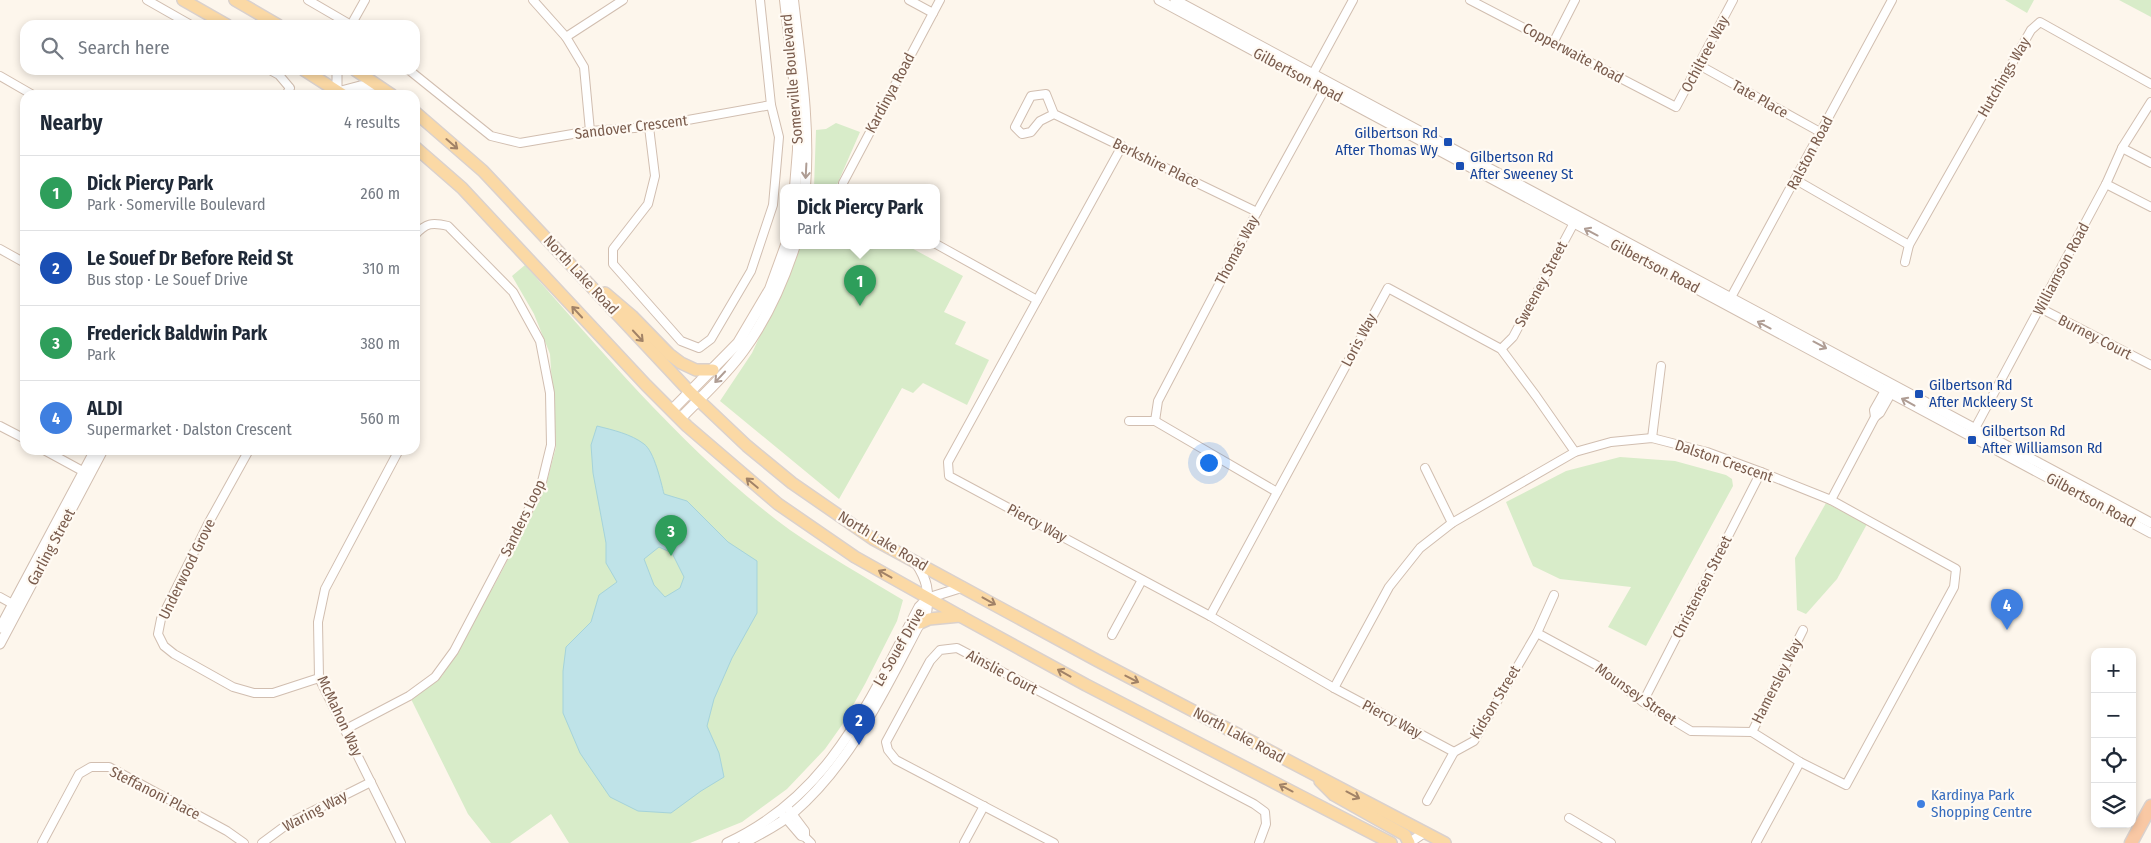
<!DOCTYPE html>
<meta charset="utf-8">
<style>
:root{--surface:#fff;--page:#f6f6f7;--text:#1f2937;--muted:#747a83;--line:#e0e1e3;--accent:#ea580c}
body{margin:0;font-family:"Fira Sans Condensed",sans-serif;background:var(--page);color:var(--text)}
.controls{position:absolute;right:15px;bottom:15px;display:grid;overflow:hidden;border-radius:10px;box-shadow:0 2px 8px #0003}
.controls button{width:45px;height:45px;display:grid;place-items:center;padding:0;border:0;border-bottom:1px solid var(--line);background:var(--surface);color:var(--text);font:25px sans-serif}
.you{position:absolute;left:1208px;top:462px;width:18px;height:18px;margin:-12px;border:4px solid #fff;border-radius:50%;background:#1a73e8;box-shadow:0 0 0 8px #1a73e833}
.badge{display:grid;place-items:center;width:32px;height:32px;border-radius:50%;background:var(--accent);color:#fff;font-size:16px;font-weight:700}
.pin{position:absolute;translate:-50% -41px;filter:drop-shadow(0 1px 2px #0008)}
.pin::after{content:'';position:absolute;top:26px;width:18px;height:15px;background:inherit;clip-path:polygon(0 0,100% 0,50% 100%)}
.popup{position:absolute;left:780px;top:184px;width:160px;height:65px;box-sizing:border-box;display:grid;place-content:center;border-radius:10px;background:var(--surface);filter:drop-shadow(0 1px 4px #0005);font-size:16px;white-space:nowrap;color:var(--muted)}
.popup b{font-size:19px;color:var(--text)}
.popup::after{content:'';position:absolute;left:50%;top:100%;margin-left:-10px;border:10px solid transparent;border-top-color:var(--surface)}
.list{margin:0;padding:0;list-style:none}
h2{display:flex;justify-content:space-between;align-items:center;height:65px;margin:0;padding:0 20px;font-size:21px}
h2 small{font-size:16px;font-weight:400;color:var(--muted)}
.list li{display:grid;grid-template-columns:32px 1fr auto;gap:15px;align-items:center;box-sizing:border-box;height:75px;padding:0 20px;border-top:1px solid var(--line)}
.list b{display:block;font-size:19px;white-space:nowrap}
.list p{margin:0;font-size:16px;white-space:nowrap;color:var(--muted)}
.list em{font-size:16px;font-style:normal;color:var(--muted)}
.icon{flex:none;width:28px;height:28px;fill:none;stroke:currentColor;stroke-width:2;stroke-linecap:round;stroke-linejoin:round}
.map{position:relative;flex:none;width:2151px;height:843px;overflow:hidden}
.search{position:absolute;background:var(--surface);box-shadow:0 2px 8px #0003;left:20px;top:20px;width:400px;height:55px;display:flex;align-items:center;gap:12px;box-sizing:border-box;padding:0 18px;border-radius:15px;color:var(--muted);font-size:19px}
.panel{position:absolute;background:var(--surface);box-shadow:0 2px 8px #0003;left:20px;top:90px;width:400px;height:365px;border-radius:15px}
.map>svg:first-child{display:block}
.green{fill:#d8ecc9}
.water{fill:#bfe3e8;stroke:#a5d3da;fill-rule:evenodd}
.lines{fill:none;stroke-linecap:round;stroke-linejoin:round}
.minor-casing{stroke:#d1beb0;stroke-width:10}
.tertiary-casing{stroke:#d1beb0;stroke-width:11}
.secondary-casing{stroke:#d6c0b0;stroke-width:12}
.primary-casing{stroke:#dad1cd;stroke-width:14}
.trunk-casing{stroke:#dad1cd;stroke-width:15}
.minor{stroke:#fff;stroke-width:8}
.tertiary{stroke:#fff;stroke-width:9}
.secondary{stroke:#fff;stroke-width:10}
.primary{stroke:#fbd9a5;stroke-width:11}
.trunk{stroke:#f9c8a4;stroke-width:12}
.oneway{stroke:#a18267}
.oneway2{stroke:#af9d94}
.transit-dot{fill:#1a4fb4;stroke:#fffaf3;stroke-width:2}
.shop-dot{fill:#3f7fe0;stroke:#fffaf3;stroke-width:2}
.labels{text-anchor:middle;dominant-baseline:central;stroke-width:4.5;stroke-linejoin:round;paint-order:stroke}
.street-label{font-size:15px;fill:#7a5c4d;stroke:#fffaf3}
.transit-label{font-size:15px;fill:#164399;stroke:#fffaf3;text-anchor:start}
.shop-label{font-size:15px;fill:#366cbe;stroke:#fffaf3;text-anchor:start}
</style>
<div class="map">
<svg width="2151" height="843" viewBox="0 0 2151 843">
<rect width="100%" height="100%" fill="#fdf6ec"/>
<!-- green -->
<g class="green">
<polygon points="2005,0 2034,0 2027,13"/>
<polygon points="2119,0 2151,0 2151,17"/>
<polygon points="836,123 860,132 836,187 814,187 816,130 826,129"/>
<polygon points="801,245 906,245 963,276 944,312 966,322 955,344 989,360 967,405 923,383 913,393 902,388 839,499 720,401 752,353 797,256"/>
<path d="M525,265c83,93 164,191 265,265 36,25 75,47 113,70l-6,21 -32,63 -23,41 -17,24 -38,40 -45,33 -52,21h-121l-18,-29 -41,29h-19l-23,-29 -57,-115 31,-23 54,-94 49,-93 11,-42 -6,-93 -16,-40 -22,-38z"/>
<polygon points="1620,457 1675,461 1726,475 1732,479 1733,486 1646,646 1608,627 1631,587 1560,579 1533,566 1506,502 1566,471"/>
<polygon points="1826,503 1867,524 1837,579 1806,614 1797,610 1795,558"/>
</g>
<!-- water -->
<path class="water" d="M597,426c16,4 34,8 47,18 10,7 17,38 20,50l23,7 41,41 29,19v52l-25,45 -18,41 -7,27 12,27 5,24 -23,14 -30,22 -33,-2 -28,-14 -30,-44 -17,-40v-42l3,-24 25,-25 8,-27 18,-13 -11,-19v-20l-13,-70 -2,-28zM659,547l13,6 12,24 -4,11 -15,9 -11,-12 -10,-26z"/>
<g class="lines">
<defs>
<g id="minor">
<polyline points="147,0 191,25"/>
<polyline points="308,0 351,25"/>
<polyline points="533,0 566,37 584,67 590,131"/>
<polyline points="909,0 933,13"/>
<polyline points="1470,0 1676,107 1733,0"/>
<polyline points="351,25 365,0"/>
<polyline points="566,37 623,0"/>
<polyline points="1553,43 1575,0"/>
<polyline points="1699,65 1820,132"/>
<polyline points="270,70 279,75 290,88 286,95"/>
<polyline points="409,70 491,136 520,143 590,131 649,127 771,105 760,0"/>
<polyline points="0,76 33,95"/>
<polyline points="1310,79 1353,0"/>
<polyline points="1054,114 1046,94 1031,96 1015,127 1022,134 1031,132 1040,121 1054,114 1257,212"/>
<polyline points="649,127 655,176 648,204 613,249 613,264 681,341 699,348 711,339 751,271 773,205 779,137 771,105"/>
<polyline points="1122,146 948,462 949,476 1210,616 1334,688 1454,752"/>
<polyline points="2122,148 2151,163"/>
<polyline points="1796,180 1909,245"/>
<polyline points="2106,184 2151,207"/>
<polyline points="843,187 843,183 940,0"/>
<polyline points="936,244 1037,300"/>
<polyline points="0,249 25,263"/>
<polyline points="1905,262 1909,245 2031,30 2040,22 2151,84"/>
<polyline points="1729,301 1892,0"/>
<polyline points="2040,308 2151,365"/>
<polyline points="1501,349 1513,337 1576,219"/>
<polyline points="1875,417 1874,410 1887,387"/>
<polyline points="1129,421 1155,421 1277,492"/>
<polyline points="1155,421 1158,401 1257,212 1327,85"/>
<polyline points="0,426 25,439"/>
<polyline points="1972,434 2106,184 2122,148 2151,102"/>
<polyline points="1652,438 1661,366"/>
<polyline points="44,450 88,474"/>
<polyline points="249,450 208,524 161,619 158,634 164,646 174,654 233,687 254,693 273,693 319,678"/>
<polyline points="399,450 325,589 318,622 319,678 401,843"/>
<polyline points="1425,468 1452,523"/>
<polyline points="1831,500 1875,417 1880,413 1893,390"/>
<polyline points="0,597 18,607"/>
<polyline points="1210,616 1388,288 1501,349 1536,396 1575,452"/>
<polyline points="1112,635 1142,580"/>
<polyline points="1334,688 1389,587 1420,548 1452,523 1575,452 1611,442 1652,438 1707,452 1761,472 1831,500 1956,569 1954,587 1846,785 1800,762 1752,732 1691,731 1643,702 1596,665 1537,633"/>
<polyline points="1643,702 1761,472"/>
<path d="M346,729l63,-33 26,-19 19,-26 87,-165 10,-41 -1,-52 -10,-52 -27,-49 -65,-66c-16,-4 -22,-3 -33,9"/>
<polyline points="1752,732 1803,630"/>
<polyline points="1427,801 1454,752 1474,741 1537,633 1554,595"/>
<polyline points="787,807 805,831 805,837"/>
<polyline points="783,815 801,836 805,837 811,843"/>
<polyline points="1569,818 1611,843"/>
<polyline points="42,843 79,774 91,767 109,767 227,831 244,843"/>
<polyline points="262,843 289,823 371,782"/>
<polyline points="964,843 984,806"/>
<polyline points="1054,843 896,760 888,750 886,742 930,661 940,650 957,648 1254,804 1265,812 1266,824 1259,843"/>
<polyline points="1756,843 1800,762"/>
</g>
<g id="tertiary">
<polyline points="1159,0 2151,533"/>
<polyline points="1175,0 2151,523"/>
<polyline points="337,70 337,95"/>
<polyline points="326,95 360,86 377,85"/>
<polyline points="0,628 95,450"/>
<polyline points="0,644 103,450"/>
<path d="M727,843c104,-48 141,-141 192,-236l9,-9 35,-11"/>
<path d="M744,843c16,-9 35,-18 49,-30 62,-53 96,-133 134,-203 2,-20 0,-30 -11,-47"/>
<polyline points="1409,843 1425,832"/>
</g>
<g id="secondary">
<polyline points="785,0 798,114 798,150 795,187"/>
<path d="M793,0c7,62 17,125 12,187"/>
<polyline points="672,410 738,343 770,289 786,245"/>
<path d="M680,419c21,-22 45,-43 63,-68 23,-31 40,-69 52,-106"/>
</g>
<g id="primary">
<polyline points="183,0 227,25"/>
<polyline points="235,0 278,25"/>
<polyline points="304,70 343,95"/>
<polyline points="355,70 392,95"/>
<polyline points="415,112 483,171 690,392 747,446 792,483 873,539 1098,661 1445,843"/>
<polyline points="415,147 462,188 646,385 687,426 778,504 855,557 960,616 1086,685 1391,843"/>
<polyline points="605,293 632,316 669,354 681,363 696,370 713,370"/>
<polyline points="920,623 929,619 960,616"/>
<polyline points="1320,781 1334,795 1405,835 1409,843"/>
</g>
<polyline id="trunk" points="2131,843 2151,806"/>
</defs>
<!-- minor casing -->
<use href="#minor" class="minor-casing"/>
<!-- tertiary casing -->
<use href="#tertiary" class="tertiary-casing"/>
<!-- secondary casing -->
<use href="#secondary" class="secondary-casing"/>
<!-- primary casing -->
<use href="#primary" class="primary-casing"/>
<!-- trunk casing -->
<use href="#trunk" class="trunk-casing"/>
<!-- minor -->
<use href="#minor" class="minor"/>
<!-- tertiary -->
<use href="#tertiary" class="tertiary"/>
<!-- secondary -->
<use href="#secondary" class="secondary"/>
<!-- primary -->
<use href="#primary" class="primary"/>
<!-- trunk -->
<use href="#trunk" class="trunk"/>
</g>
<!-- one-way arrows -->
<defs><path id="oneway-shaft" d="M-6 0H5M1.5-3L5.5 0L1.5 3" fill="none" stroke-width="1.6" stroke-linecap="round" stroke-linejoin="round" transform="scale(1.25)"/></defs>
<g class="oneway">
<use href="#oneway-shaft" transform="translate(452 144) rotate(41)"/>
<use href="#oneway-shaft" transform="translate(577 312) rotate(-133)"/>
<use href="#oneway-shaft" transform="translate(638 336) rotate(47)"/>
<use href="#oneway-shaft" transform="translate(752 483) rotate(-140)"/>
<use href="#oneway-shaft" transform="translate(885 574) rotate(-151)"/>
<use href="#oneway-shaft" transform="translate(989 601) rotate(29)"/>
<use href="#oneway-shaft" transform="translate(1064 673) rotate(-151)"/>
<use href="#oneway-shaft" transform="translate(1132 679) rotate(27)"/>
<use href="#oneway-shaft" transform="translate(1286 788) rotate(-152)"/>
<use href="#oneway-shaft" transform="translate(1353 795) rotate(28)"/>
</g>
<g class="oneway2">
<use href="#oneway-shaft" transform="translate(806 171) rotate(93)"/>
<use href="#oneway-shaft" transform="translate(1591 232) rotate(-152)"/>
<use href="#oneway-shaft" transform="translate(1764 325) rotate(-152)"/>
<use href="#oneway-shaft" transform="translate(1820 345) rotate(28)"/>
<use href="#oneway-shaft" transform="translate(720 377) rotate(133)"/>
<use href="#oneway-shaft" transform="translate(1908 402) rotate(-151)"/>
</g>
<!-- markers -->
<g class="transit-dot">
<rect x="1443" y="137" width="10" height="10" rx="2.5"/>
<rect x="1455" y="161" width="10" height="10" rx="2.5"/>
<rect x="1914" y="389" width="10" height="10" rx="2.5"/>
<rect x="1967" y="435" width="10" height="10" rx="2.5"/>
</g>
<circle class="shop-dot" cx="1921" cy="804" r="5"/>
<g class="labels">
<!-- street labels -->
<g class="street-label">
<text transform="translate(1573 53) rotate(28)">Copperwaite Road</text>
<text transform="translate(1705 54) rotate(-62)">Ochiltree Way</text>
<text transform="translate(1298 75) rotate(28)">Gilbertson Road</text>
<text transform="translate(2004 77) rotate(-60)">Hutchings Way</text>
<text transform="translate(792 79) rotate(-95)">Somerville Boulevard</text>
<text transform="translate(890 93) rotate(-62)">Kardinya Road</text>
<text transform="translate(1760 99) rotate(29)">Tate Place</text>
<text transform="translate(631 127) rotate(-7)">Sandover Crescent</text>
<text transform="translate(1810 153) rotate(-62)">Ralston Road</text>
<text transform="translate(1156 163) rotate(26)">Berkshire Place</text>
<text transform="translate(1237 250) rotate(-62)">Thomas Way</text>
<text transform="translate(1655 266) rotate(28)">Gilbertson Road</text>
<text transform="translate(2061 269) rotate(-62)">Williamson Road</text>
<text transform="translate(581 275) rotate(47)">North Lake Road</text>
<text transform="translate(1541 284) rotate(-62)">Sweeney Street</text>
<text transform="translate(2095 337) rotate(27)">Burney Court</text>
<text transform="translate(1359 340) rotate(-62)">Loris Way</text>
<text transform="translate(1724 461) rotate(19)">Dalston Crescent</text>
<text transform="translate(2091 500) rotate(28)">Gilbertson Road</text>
<text transform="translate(523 518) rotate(-64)">Sanders Loop</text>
<text transform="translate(1037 523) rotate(28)">Piercy Way</text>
<text transform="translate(883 541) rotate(31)">North Lake Road</text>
<text transform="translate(51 547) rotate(-62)">Garling Street</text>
<text transform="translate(187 569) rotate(-64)">Underwood Grove</text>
<text transform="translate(1702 587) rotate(-63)">Christensen Street</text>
<text transform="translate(899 647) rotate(-60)">Le Souef Drive</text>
<text transform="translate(1002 672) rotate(28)">Ainslie Court</text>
<text transform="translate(1777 681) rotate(-63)">Hamersley Way</text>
<text transform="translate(1636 694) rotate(35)">Mounsey Street</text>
<text transform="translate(1495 702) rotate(-59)">Kidson Street</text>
<text transform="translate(340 716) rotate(65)">McMahon Way</text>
<text transform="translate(1392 719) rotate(28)">Piercy Way</text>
<text transform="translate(1239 735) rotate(28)">North Lake Road</text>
<text transform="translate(155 793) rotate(27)">Steffanoni Place</text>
<text transform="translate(315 811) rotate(-28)">Waring Way</text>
</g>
<!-- transit labels -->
<g class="transit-label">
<text x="1438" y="133" text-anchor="end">Gilbertson Rd<tspan x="1438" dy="17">After Thomas Wy</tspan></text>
<text x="1470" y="157">Gilbertson Rd<tspan x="1470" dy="17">After Sweeney St</tspan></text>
<text x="1929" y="385">Gilbertson Rd<tspan x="1929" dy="17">After Mckleery St</tspan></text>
<text x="1982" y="431">Gilbertson Rd<tspan x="1982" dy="17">After Williamson Rd</tspan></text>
</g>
<!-- shop labels -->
<g class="shop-label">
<text x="1931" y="795">Kardinya Park<tspan x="1931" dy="17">Shopping Centre</tspan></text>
</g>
</g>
</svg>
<div class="controls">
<button>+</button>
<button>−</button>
<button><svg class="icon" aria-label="locate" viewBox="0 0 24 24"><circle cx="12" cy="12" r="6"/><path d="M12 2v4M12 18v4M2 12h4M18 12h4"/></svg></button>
<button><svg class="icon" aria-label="layers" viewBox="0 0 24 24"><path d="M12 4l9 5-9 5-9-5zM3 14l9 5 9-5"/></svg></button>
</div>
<div class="you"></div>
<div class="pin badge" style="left:860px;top:306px;background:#2e9e5b">1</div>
<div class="popup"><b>Dick Piercy Park</b>Park</div>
<div class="pin badge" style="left:859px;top:745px;background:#1a4fb4">2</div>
<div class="pin badge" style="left:671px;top:556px;background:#2e9e5b">3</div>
<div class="pin badge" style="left:2007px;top:630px;background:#3f7fe0">4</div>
<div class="search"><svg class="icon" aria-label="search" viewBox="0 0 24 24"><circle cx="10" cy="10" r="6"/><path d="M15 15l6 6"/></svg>Search here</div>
<section class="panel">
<h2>Nearby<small>4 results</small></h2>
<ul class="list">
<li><span class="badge" style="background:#2e9e5b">1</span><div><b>Dick Piercy Park</b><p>Park · Somerville Boulevard</p></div><em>260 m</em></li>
<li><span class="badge" style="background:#1a4fb4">2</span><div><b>Le Souef Dr Before Reid St</b><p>Bus stop · Le Souef Drive</p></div><em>310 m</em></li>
<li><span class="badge" style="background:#2e9e5b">3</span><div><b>Frederick Baldwin Park</b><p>Park</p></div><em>380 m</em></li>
<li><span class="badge" style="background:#3f7fe0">4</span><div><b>ALDI</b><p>Supermarket · Dalston Crescent</p></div><em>560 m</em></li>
</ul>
</section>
</div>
